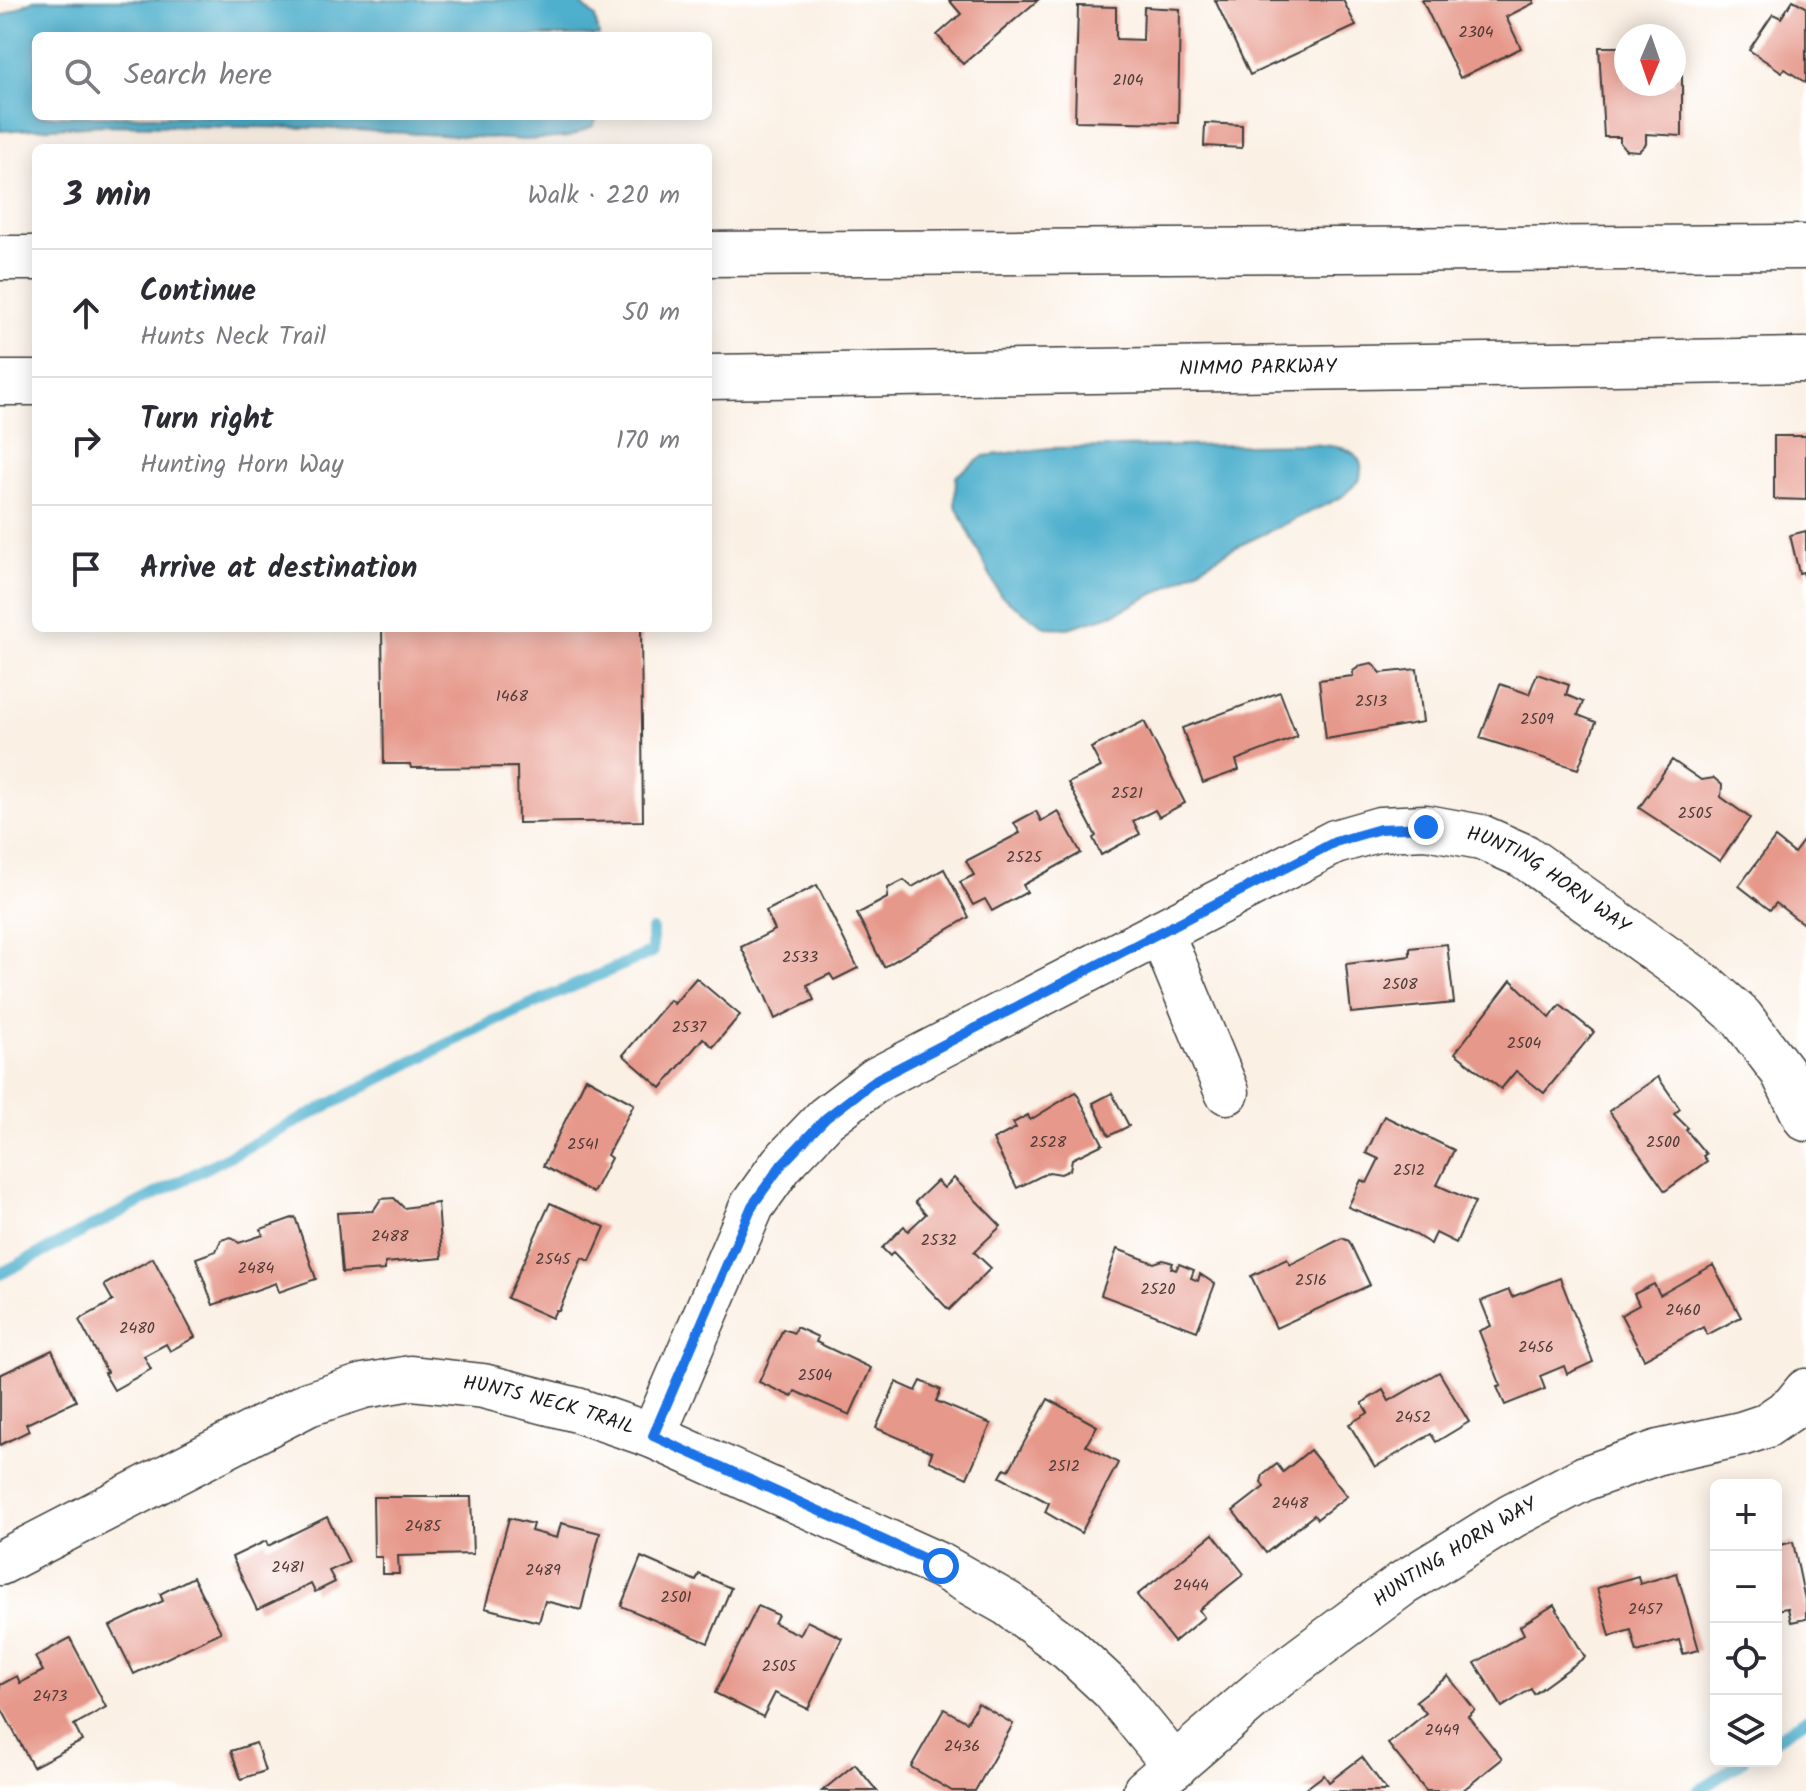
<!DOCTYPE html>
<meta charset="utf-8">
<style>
:root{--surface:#fff;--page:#f2f2f3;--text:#2b2b33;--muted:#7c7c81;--line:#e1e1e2}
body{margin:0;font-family:Kalam,sans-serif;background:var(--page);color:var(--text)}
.controls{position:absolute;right:24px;bottom:24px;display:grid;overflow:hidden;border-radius:12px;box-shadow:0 4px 20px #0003}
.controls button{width:72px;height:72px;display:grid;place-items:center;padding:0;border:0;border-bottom:2px solid var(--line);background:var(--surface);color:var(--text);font:40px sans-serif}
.compass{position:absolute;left:1614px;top:24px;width:72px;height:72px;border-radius:50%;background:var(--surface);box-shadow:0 4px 20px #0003;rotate:182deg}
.stop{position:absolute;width:24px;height:24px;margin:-18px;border:6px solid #1a73e8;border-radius:50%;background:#fff}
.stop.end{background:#1a73e8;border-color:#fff;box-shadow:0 2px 8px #0008}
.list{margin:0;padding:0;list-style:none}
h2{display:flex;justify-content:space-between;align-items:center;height:104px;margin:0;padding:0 32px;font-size:34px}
h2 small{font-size:26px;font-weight:400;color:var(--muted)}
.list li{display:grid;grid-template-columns:52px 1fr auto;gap:24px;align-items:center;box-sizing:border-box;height:128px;padding:0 32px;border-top:2px solid var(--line)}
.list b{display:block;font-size:30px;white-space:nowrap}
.list p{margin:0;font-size:26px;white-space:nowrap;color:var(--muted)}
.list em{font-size:26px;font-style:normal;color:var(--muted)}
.icon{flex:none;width:44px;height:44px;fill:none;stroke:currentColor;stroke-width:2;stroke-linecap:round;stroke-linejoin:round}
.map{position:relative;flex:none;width:1806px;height:1791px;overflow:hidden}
.search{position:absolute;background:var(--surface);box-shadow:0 4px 20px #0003;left:32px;top:32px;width:680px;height:88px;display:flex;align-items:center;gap:20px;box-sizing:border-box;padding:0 28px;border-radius:12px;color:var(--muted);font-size:30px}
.panel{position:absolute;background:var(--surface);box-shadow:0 4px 20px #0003;left:32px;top:144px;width:680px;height:488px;border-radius:12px}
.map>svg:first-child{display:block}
.water{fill:#4fb0cd;stroke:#366674;stroke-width:2}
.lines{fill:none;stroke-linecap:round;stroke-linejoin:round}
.stream{stroke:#4fb0cd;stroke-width:12}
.building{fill:#e6988a}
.minor-casing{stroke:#3d3c3a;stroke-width:47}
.highway-casing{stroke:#3d3c3a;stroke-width:47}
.minor{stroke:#fff;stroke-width:44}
.highway{stroke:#fff;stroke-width:44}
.route{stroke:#1a73e8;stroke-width:10}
.labels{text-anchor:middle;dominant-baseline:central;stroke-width:8;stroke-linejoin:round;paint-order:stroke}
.number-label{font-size:16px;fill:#4e3b38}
.street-label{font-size:20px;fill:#1c1c1c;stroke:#fff}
</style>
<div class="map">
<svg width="1806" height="1791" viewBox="0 0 1806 1791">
<rect width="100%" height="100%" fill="#fff"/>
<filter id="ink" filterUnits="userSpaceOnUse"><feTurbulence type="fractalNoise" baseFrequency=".0125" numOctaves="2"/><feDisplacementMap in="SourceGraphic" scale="16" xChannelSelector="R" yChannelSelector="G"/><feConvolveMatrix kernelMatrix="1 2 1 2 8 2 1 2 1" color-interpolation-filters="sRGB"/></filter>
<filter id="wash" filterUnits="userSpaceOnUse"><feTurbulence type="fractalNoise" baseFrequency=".006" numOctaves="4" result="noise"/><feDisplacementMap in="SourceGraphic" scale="32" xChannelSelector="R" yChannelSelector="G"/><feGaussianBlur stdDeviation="1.8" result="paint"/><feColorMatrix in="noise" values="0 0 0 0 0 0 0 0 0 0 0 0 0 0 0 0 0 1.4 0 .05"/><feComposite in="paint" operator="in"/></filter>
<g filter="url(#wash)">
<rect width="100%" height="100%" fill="#fbf0e4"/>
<!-- water -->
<g class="water">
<polygon points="34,0 577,0 595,17 599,36 36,36 36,116 598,116 593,126 569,137 526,140 320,128 103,125 0,131 0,17"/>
<path d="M1308,444c17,2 48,0 53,21 1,5 -1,10 -1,14l-18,18 -112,53 -64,38 -52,26 -46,14 -23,-1 -45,-32 -45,-91 1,-28 28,-20 66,-8z"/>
</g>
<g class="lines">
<!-- stream -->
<g class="stream">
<polyline points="0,1274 486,1024 652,952 652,930"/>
<polyline points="1776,1739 1806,1719"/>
<polyline points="1698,1791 1743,1761"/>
</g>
</g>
<g id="blocks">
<!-- building -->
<g class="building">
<polygon points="949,0 1038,0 963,64 937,35 961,14"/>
<polygon points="1215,0 1343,0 1356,26 1250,75"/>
<polygon points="1422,0 1533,0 1534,3 1506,17 1521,48 1460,78"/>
<polygon points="1793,0 1806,7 1806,83 1785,69 1782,72 1749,50 1773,14 1781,18"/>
<polygon points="1078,6 1116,7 1116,39 1143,40 1144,7 1180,9 1178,123 1075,121"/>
<polygon points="1599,47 1626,47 1626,84 1674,84 1674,75 1682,75 1682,136 1646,134 1646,144 1639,151 1626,150 1620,143 1620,137 1604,137"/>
<polygon points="1205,123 1242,125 1242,148 1204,146"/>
<polygon points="1774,436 1806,436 1806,500 1774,499"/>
<polygon points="1806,531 1806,578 1805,579 1803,572 1799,573 1790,535"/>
<polygon points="382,628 641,628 643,821 518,823 517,767 411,768 410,764 384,764"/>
<polygon points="1372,663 1381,673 1417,669 1423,722 1326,739 1319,680 1353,676 1353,671 1362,665"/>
<polygon points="1537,674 1569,685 1566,695 1583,702 1578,715 1596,722 1578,769 1480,738 1500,684 1529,694"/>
<polygon points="1280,692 1297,737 1236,760 1239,770 1203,783 1182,728"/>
<polygon points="1144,721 1185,803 1159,817 1155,810 1133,821 1140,834 1101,855 1093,838 1096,836 1068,783 1101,767 1091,748"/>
<polygon points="1672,760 1701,780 1714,778 1722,785 1721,797 1750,818 1720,861 1639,808"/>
<polygon points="1036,811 1041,821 1058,811 1081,853 1023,885 1027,892 992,911 985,899 973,905 960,882 974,875 966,861 1020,833 1014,823"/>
<polygon points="1806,837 1806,926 1776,903 1770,910 1739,886 1775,838 1794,853"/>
<polygon points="944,869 969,917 884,967 857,914 887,898 888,888 904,880 912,887"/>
<polygon points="817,885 858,968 834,980 830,974 807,985 814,1000 775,1019 765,995 741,947 775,930 766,911"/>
<polygon points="1447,944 1454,1003 1351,1013 1346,964 1410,956 1410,948"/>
<polygon points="696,978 740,1015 713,1047 703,1038 661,1088 623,1055 670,1000 674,1004"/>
<polygon points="1511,980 1550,1018 1560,1005 1594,1032 1544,1093 1516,1071 1501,1089 1455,1053"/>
<polygon points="1658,1077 1680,1109 1674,1114 1688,1128 1686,1130 1706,1154 1703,1156 1707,1161 1665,1191 1609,1111"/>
<polygon points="586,1078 634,1104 607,1155 611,1158 593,1193 543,1166"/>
<polygon points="1076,1092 1103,1144 1072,1159 1070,1170 1061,1174 1049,1172 1017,1188 993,1140 1016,1128 1013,1123 1028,1115 1030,1120"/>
<polygon points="1112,1093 1129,1126 1109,1136 1093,1103"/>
<polygon points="1384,1116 1454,1150 1437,1185 1475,1202 1456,1243 1436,1233 1431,1244 1411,1232 1348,1207 1361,1180 1367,1183 1379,1159 1366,1153"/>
<polygon points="954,1178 1001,1226 974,1252 991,1268 949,1310 893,1252 890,1256 882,1248 904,1226 908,1231 926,1214 915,1202 937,1181 944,1188"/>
<polygon points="394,1198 404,1208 438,1203 442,1258 385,1263 385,1270 342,1273 337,1213 373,1211 381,1199"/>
<polygon points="550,1203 605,1227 590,1261 582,1258 559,1311 556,1310 552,1318 507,1298"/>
<polygon points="295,1217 316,1279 279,1292 276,1283 213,1305 196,1258 216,1251 221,1240 231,1237 239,1243 263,1235 261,1229"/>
<polygon points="1342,1238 1349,1241 1370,1285 1276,1328 1251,1276 1287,1259 1290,1265"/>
<polygon points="1117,1249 1154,1263 1163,1260 1173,1263 1171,1268 1176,1270 1179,1264 1194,1270 1191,1278 1198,1281 1200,1274 1215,1284 1197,1331 1101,1295"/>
<polygon points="153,1258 195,1337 170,1351 166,1344 144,1356 151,1369 114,1390 104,1373 107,1372 79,1320 113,1301 104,1285"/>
<polygon points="1713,1265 1741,1317 1707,1335 1703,1327 1644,1359 1621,1315 1639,1305 1634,1294 1654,1284 1660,1295"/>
<polygon points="1560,1278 1593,1362 1567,1374 1564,1366 1540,1376 1545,1389 1505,1405 1497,1387 1501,1386 1479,1331 1491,1326 1481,1301 1509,1290 1512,1297"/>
<polygon points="796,1327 818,1337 816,1342 871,1368 850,1415 795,1391 792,1397 759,1382 783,1329 794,1333"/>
<polygon points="52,1350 76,1401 26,1424 29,1431 0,1445 0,1375"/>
<polygon points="1439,1372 1469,1422 1436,1442 1431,1434 1375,1467 1349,1424 1368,1413 1362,1403 1383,1390 1389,1401"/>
<polygon points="921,1381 941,1390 936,1401 991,1424 967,1478 929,1461 932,1452 876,1428 896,1382 916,1391"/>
<polygon points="1048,1399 1097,1426 1086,1445 1118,1463 1081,1533 1045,1512 1049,1503 1000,1477 1005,1468 1009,1470"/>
<polygon points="1310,1450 1347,1496 1317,1519 1314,1515 1266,1553 1233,1511 1264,1487 1261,1482 1263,1475 1277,1464 1283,1472"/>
<polygon points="373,1497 471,1497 473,1554 398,1556 399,1574 382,1574 382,1557 374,1557"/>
<polygon points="327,1517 349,1562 329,1571 335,1582 315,1592 311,1584 257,1610 232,1557 266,1541 268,1546"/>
<polygon points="509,1518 533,1524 531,1531 557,1538 561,1523 600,1533 581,1610 545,1601 539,1622 485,1608"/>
<polygon points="1213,1534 1244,1574 1199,1610 1204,1617 1174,1642 1137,1595"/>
<polygon points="1793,1542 1806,1605 1806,1619 1791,1622 1788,1608 1776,1610 1776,1546"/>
<polygon points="641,1557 696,1581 699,1574 731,1588 708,1643 621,1606"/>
<polygon points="1677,1573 1699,1650 1683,1654 1679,1640 1637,1652 1631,1630 1610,1636 1597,1588 1638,1576 1640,1584"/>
<polygon points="193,1577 221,1632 134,1674 110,1626 163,1601 160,1594"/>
<polygon points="1554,1605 1585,1657 1534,1694 1531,1689 1502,1707 1475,1663 1524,1634 1520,1626"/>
<polygon points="758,1606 778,1615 774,1623 800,1635 807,1621 842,1638 808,1709 775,1693 763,1717 715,1693"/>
<polygon points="70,1638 106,1707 74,1725 82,1741 33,1767 0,1706 0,1685 17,1676 20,1683 43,1671 35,1657"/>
<polygon points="1448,1676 1475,1710 1468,1716 1502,1759 1462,1791 1426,1791 1388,1744 1426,1713 1416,1701"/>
<polygon points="978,1703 1013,1724 975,1791 952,1791 911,1767 944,1709 967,1722"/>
<polygon points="256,1743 265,1771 241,1779 231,1751"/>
<polygon points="1362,1757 1387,1791 1303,1791 1324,1775 1329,1782"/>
<polygon points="855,1764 877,1791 822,1791"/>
</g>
</g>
</g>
<g filter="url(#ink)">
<use href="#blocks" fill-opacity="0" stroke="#3d3c3a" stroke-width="2"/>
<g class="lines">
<defs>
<g id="minor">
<polyline points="1161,932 1227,1092"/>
<path id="s1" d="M653,1436l99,-230 30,-42 44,-46 51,-39 458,-237 45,-13 46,-2 55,10 43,19 183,131 34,30 41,54 24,48"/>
<path id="s2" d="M0,1563l308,-159 56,-18 47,-8 72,8 94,24 76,26 288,130 67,38 61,45 44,41 62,76"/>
<path id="s3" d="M1145,1791l132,-114 125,-93 110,-68 73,-38 74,-26 82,-18 24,-8 28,-19 13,-16"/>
</g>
<g id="highway">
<polyline points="708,254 1806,247"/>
<polyline points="0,258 36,258"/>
<path id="s4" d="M708,377l1098,-17"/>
<polyline points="0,383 36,383"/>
</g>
</defs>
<!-- minor casing -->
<use href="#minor" class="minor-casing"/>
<!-- highway casing -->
<use href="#highway" class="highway-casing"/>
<!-- minor -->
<use href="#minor" class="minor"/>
<!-- highway -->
<use href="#highway" class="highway"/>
</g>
</g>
<g class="lines" filter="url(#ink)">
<!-- route -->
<polyline class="route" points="941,1566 653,1436 752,1206 782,1164 826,1118 877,1079 1335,842 1380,829 1426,827"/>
</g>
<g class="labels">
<!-- number labels -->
<g class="number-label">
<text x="1476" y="32">2304</text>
<text x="1128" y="80">2104</text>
<text x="512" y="696">1468</text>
<text x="1371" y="701">2513</text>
<text x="1537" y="719">2509</text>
<text x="1127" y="793">2521</text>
<text x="1695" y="813">2505</text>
<text x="1024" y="857">2525</text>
<text x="800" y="957">2533</text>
<text x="1400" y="984">2508</text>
<text x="689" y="1027">2537</text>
<text x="1524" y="1043">2504</text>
<text x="1048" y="1142">2528</text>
<text x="1663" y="1142">2500</text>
<text x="583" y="1144">2541</text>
<text x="1409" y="1170">2512</text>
<text x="390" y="1236">2488</text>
<text x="939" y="1240">2532</text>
<text x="553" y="1259">2545</text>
<text x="256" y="1268">2484</text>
<text x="1311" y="1280">2516</text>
<text x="1158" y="1289">2520</text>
<text x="1683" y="1310">2460</text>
<text x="137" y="1328">2480</text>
<text x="1536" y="1347">2456</text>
<text x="815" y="1375">2504</text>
<text x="1413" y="1417">2452</text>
<text x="1064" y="1466">2512</text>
<text x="1290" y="1503">2448</text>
<text x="423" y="1526">2485</text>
<text x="288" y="1567">2481</text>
<text x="543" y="1570">2489</text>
<text x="1191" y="1585">2444</text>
<text x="676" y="1597">2501</text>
<text x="1645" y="1609">2457</text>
<text x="779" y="1666">2505</text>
<text x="50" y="1696">2473</text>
<text x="1442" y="1730">2449</text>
<text x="962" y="1746">2436</text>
</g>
<!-- street labels -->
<g class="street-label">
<text stroke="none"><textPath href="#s4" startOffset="550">NIMMO PARKWAY</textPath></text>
<text stroke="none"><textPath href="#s1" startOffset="1174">HUNTING HORN WAY</textPath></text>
<text stroke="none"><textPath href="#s2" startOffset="594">HUNTS NECK TRAIL</textPath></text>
<text stroke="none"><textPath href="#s3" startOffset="392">HUNTING HORN WAY</textPath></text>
</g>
</g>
</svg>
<div class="controls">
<button>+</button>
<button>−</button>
<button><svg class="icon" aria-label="locate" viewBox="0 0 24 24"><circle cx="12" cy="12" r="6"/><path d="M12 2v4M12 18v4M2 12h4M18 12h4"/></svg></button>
<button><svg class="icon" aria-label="layers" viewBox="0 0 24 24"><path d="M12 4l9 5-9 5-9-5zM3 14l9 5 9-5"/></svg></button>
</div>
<svg class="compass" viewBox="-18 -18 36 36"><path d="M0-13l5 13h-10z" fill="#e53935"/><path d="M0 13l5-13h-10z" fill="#7c7c81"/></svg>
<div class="stop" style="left:941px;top:1566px"></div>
<div class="stop end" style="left:1426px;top:827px"></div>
<div class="search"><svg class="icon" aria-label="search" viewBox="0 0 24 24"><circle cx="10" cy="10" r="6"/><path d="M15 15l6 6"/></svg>Search here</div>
<section class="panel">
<h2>3 min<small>Walk · 220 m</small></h2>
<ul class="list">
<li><svg class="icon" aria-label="ahead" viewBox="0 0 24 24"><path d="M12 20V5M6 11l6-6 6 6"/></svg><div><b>Continue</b><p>Hunts Neck Trail</p></div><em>50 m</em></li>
<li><svg class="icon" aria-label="right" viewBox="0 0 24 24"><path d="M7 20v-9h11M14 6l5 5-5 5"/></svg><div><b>Turn right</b><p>Hunting Horn Way</p></div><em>170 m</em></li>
<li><svg class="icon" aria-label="arrive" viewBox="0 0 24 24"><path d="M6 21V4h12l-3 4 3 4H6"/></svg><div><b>Arrive at destination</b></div></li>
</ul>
</section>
</div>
